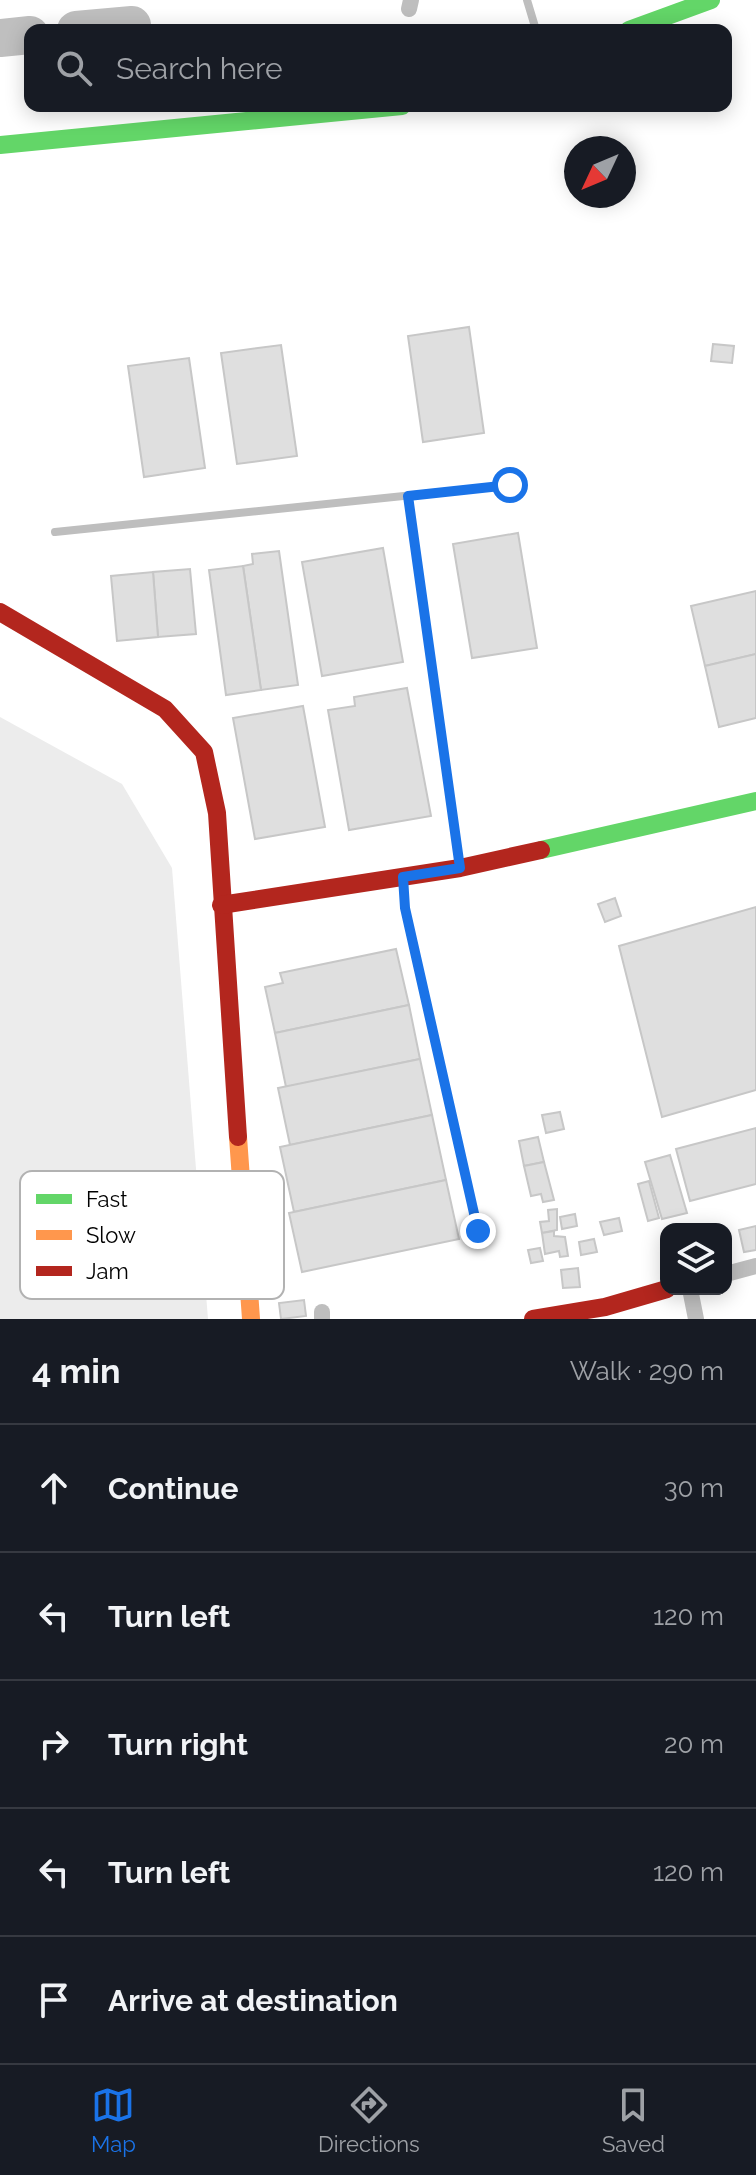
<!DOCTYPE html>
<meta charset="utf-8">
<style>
:root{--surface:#171b24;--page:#242831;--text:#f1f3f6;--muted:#9ea1a6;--line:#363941;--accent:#1a73e8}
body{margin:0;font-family:Raleway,sans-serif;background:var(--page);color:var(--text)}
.controls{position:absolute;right:24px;bottom:24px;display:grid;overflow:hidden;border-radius:16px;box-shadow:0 4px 20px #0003}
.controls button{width:72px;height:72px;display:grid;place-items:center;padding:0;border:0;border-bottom:2px solid var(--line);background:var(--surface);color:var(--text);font:40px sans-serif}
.compass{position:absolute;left:564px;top:136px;width:72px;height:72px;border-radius:50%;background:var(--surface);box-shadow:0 4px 20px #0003;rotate:226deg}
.stop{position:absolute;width:24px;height:24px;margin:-18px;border:6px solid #1a73e8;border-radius:50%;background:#fff}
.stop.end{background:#1a73e8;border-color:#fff;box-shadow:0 2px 8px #0008}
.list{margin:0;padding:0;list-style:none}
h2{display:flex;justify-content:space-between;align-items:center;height:104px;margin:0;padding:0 32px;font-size:34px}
h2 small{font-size:26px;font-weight:400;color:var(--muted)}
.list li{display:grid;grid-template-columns:52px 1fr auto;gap:24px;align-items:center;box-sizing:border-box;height:128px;padding:0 32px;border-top:2px solid var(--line)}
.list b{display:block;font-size:30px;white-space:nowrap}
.list em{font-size:26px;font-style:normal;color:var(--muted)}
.icon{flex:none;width:44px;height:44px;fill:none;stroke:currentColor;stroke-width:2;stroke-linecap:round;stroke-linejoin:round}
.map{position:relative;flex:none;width:756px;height:1319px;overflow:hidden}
.search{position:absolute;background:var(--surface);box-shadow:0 4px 20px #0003;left:24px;right:24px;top:24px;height:88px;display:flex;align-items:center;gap:20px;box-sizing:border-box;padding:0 28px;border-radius:16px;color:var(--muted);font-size:30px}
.sheet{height:744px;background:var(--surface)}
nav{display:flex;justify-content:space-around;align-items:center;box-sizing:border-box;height:112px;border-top:2px solid var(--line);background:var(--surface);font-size:22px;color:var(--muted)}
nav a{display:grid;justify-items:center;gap:4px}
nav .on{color:var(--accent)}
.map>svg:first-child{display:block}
.green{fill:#ececec}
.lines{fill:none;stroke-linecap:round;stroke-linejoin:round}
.river{stroke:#bfbfbf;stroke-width:38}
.building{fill:#dfdfdf;stroke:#c7c7c7;stroke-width:2}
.lane{stroke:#bebebe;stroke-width:8}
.street{stroke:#bebebe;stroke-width:16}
.fast{stroke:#63d668;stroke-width:18}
.slow{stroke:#ff974d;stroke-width:18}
.jam{stroke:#b3261e;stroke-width:18}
.route{stroke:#1a73e8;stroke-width:10}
.key{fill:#fff;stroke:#b2b2b2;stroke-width:2}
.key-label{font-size:22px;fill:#000}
</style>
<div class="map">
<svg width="756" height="1319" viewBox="0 0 756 1319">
<rect width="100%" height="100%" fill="#fff"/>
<!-- green -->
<polygon class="green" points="0,717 122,784 172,868 208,1319 0,1319"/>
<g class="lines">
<!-- river -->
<g class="river">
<polyline points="76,30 132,25"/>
<polyline points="0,38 30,35"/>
</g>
</g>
<!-- building -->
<g class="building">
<polygon points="469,327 484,433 423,442 408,336"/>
<polygon points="713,344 734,346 732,363 711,361"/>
<polygon points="281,345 297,456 237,464 221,353"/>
<polygon points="189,358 205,468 144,477 128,366"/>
<polygon points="518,533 537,648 472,658 453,544"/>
<polygon points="383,548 403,662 322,676 302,562"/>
<polygon points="279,551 298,685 261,690 243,566 253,564 252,554"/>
<polygon points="243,566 261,690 226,695 209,570"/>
<polygon points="190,569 196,634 158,637 153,572"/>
<polygon points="153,572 158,637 117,641 111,576"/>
<polygon points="756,591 756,654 705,666 691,606"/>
<polygon points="756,654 756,718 719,727 705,666"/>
<polygon points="407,688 431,816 349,830 328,710 355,706 354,697"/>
<polygon points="303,706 325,827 255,839 233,718"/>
<polygon points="615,898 621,916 605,922 598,904"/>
<polygon points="756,907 756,1090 662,1117 619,946"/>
<polygon points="396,949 409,1005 275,1033 265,987 283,983 280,973"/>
<polygon points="409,1005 420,1059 286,1087 275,1033"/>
<polygon points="420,1059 432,1115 290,1145 278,1088"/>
<polygon points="560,1112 564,1129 546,1133 542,1115"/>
<polygon points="432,1115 446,1180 294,1212 280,1147"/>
<polygon points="756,1128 756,1184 690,1201 676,1149"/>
<polygon points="538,1137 544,1162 524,1166 519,1141"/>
<polygon points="670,1155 687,1213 662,1219 645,1162"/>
<polygon points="544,1162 554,1200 543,1202 541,1194 531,1196 524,1166"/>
<polygon points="446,1180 459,1239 302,1272 289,1213"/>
<polygon points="649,1181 659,1218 648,1221 638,1184"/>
<polygon points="557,1209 557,1230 542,1233 540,1222 549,1221 548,1210"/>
<polygon points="575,1214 577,1226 562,1229 560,1217"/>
<polygon points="619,1218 622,1231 604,1235 600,1222"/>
<polygon points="756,1226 756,1250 744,1252 739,1230"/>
<polygon points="554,1231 554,1236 565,1237 568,1256 560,1257 559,1251 545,1254 542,1233"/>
<polygon points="594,1239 597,1252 581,1255 579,1242"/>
<polygon points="540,1248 543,1261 531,1263 528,1250"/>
<polygon points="578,1268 580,1287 563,1288 561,1270"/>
<polygon points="304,1300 306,1316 281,1319 279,1303"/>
</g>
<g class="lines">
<!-- lane -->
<g class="lane">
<polyline points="527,0 536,30"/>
<polyline points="408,496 460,867"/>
<polyline points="55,532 510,485"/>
<polyline points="403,878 405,908 478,1231"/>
</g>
<!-- street -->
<g class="street">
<polyline points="409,9 411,0"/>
<polyline points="726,1274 756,1266"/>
<polyline points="690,1289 696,1319"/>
<polyline points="322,1312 322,1319"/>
</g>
<!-- fast -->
<g class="fast">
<polyline points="629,30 711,0"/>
<polyline points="0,145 402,106"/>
<polyline points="541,850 756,801"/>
</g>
<!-- slow -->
<polyline class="slow" points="238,1137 251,1319"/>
<!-- jam -->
<g class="jam">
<polyline points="0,612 165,709 204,752 217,813 238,1137"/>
<polyline points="221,905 460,868 541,850"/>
<polyline points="533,1319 605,1307 667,1289"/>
</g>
</g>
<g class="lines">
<!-- route -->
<polyline class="route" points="478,1231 405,908 403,877 460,868 408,496 510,485"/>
</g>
<!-- legend -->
<rect x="20" y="1171" width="264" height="128" rx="12" class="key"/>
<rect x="36" y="1194" width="36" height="10" fill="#63d668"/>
<rect x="36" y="1230" width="36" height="10" fill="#ff974d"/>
<rect x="36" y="1266" width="36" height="10" fill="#b3261e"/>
<g class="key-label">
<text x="86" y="1207">Fast</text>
<text x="86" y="1243">Slow</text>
<text x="86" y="1279">Jam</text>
</g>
</svg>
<div class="controls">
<button><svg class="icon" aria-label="layers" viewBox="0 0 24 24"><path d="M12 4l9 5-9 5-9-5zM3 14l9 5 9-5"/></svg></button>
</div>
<svg class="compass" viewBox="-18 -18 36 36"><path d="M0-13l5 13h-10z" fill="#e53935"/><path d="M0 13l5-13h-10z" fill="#9ea1a6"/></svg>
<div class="stop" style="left:510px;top:485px"></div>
<div class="stop end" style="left:478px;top:1231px"></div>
<div class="search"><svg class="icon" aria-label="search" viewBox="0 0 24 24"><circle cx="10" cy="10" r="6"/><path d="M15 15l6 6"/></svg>Search here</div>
</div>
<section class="sheet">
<h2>4 min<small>Walk · 290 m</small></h2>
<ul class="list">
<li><svg class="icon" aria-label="ahead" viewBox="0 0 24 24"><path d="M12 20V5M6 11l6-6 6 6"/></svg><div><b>Continue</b></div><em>30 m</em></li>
<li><svg class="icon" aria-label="left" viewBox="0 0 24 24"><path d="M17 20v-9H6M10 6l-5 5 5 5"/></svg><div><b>Turn left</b></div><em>120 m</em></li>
<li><svg class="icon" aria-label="right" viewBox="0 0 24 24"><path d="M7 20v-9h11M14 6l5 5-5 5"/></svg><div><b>Turn right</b></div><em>20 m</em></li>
<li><svg class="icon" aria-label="left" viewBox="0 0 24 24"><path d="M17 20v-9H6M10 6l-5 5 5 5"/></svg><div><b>Turn left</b></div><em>120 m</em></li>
<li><svg class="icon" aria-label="arrive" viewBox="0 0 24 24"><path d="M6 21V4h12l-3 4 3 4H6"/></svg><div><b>Arrive at destination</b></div></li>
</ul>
</section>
<nav>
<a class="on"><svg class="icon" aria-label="map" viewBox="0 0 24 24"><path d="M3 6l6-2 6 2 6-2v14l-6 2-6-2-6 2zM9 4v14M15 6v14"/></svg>Map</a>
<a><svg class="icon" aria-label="directions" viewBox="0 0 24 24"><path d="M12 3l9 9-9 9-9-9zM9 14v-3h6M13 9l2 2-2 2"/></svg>Directions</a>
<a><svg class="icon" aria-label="saved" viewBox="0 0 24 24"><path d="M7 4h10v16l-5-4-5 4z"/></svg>Saved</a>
</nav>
